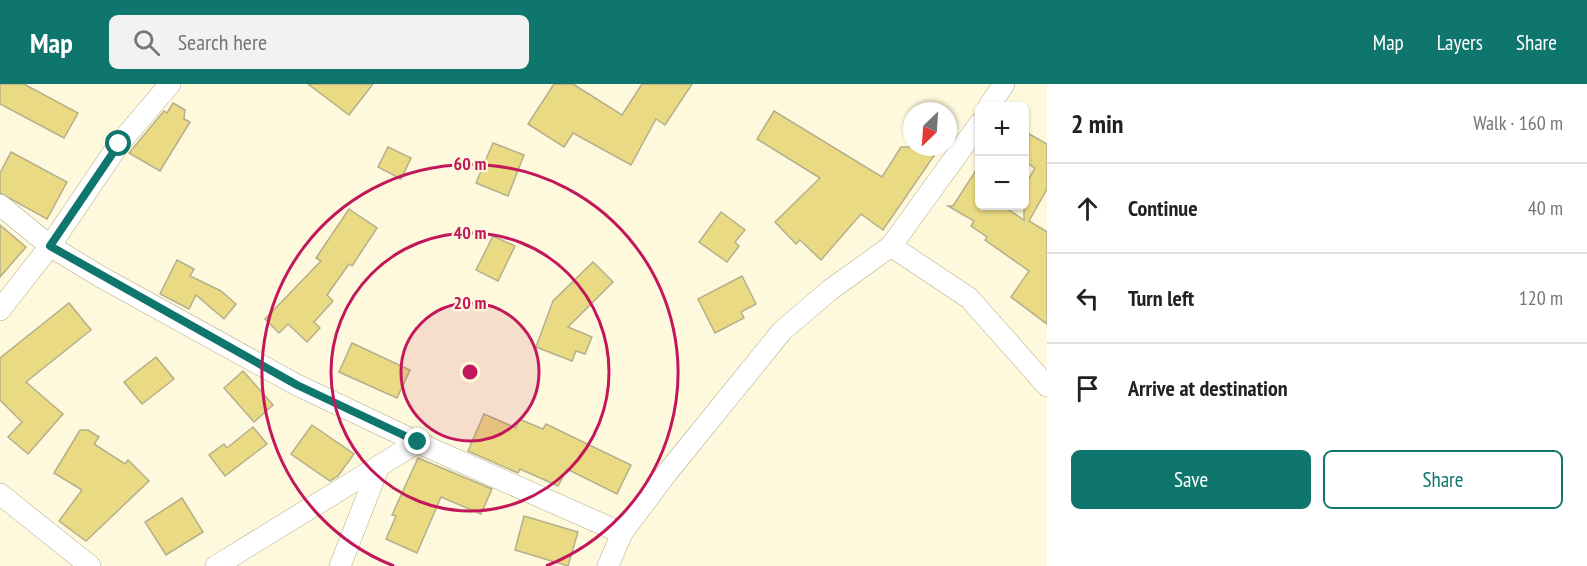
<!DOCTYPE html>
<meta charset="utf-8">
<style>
:root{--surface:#fff;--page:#f2f2f2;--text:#202124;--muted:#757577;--line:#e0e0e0;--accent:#0f766e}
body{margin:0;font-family:"PT Sans Narrow",sans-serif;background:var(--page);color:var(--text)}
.controls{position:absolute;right:18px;top:18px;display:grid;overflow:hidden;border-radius:9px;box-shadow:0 2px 4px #0004}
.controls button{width:54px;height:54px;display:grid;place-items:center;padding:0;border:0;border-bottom:2px solid var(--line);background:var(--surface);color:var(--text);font:30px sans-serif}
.compass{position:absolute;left:903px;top:18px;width:54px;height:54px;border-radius:50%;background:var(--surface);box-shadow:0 2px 4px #0004;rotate:205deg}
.stop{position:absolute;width:18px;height:18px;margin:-14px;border:4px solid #0f766e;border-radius:50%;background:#fff}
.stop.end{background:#0f766e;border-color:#fff;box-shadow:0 2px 6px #0008}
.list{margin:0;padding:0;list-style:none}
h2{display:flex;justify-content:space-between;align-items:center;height:78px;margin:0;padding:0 24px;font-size:26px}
h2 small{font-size:20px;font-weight:400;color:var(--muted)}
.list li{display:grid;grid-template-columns:39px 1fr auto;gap:18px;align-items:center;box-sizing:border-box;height:90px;padding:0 24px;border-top:2px solid var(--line)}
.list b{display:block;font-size:22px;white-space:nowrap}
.list em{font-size:20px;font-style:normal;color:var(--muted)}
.actions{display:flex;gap:12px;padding:18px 24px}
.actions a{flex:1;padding:14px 0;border:2px solid var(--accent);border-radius:9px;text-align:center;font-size:21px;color:var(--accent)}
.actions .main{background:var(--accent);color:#fff}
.icon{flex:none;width:33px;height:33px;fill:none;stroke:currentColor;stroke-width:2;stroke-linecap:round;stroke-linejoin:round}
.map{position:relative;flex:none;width:1047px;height:482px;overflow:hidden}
header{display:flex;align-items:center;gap:36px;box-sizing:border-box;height:84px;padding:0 30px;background:var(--accent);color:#fff}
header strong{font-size:28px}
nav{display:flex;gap:33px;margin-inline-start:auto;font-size:21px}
.search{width:420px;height:54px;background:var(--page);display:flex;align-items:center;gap:15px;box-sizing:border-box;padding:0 21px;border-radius:9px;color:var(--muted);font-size:22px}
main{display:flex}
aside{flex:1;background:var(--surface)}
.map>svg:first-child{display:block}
.building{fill:#eada83;stroke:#b5af8c;stroke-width:1.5}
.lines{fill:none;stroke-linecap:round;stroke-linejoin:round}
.street-casing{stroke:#b2ac89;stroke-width:22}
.street{stroke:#fff;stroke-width:21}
.route{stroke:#0f766e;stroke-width:8}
.ring{fill:none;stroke:#c2185b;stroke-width:3}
.centre{fill:#c2185b;stroke:#fef9dc;stroke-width:3}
.ring-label{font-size:18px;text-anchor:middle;font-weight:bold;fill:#c2185b;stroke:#fef9dc;stroke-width:4.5;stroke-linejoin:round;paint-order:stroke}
</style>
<header>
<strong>Map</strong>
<div class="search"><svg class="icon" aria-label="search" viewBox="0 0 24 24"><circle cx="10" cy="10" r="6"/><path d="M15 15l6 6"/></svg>Search here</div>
<nav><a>Map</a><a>Layers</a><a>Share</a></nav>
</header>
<main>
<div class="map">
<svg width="1047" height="482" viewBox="0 0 1047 482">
<rect width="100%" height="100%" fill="#fef9dc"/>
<!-- building -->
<g class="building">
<polygon points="0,0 24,0 78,29 64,54 0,20"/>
<polygon points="308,0 373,0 349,31"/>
<polygon points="554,0 573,0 622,31 642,0 692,0 665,41 656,35 631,81 573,49 564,63 528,40"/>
<polygon points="173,19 185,26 184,35 190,38 160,87 129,69 164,27 167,29"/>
<polygon points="774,27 882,93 901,63 940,63 883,146 861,130 821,176 800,156 796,160 775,138 820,94 757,55"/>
<polygon points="1024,47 1047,60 1047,105 1029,137 1047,148 1047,240 1011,213 1029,187 985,156 987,153 971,142 974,137 948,122 953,122 980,80 980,122 1003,122 1024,136 1024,103 1035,84 1024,77"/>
<polygon points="493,59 524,71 508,112 476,99"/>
<polygon points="388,63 411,74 401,95 378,83"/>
<polygon points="11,68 67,98 47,135 0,109 0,89"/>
<polygon points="349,125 377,144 352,182 349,180 327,211 333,217 314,238 320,244 307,258 288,240 279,249 265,235 321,177 316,174"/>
<polygon points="721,128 745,146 735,158 739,162 727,178 699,158"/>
<polygon points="0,141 26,163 0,193"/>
<polygon points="493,152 515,162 498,197 476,186"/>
<polygon points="177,176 194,185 190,192 221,207 236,220 224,235 196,211 189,225 160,210"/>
<polygon points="593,178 613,198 568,243 592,253 585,270 576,267 572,277 536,263 553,217"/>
<polygon points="742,192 756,220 741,228 744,234 715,249 698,215"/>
<polygon points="69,219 91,246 26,298 63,330 28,370 8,353 22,338 0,316 0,274"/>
<polygon points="352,259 410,286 397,314 339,288"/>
<polygon points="156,273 174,295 142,320 124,298"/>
<polygon points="243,287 273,321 254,338 224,304"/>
<polygon points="484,330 516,344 519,335 543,345 546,340 631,381 617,410 567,385 558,402 520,385 518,389 468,367"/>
<polygon points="312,341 354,370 338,392 330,397 291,370"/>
<polygon points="253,343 267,360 225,392 209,371 224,360 227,364"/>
<polygon points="80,346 88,346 99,353 94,360 125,380 128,376 149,397 86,457 59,437 82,406 54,389"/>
<polygon points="418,374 492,405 481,430 441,413 417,469 386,455 396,432 392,431"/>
<polygon points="182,414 203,448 166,471 145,438"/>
<polygon points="524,432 578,448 568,482 515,466"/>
</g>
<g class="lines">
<defs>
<g id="street">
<polyline points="989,22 1004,0"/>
<polyline points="0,121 50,162 101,193 297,301 432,365 622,449"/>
<polyline points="891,162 969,214 1047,302"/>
<polyline points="0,226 50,162 119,60 170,0"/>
<polyline points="0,410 90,482"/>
<polyline points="216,482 418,358"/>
<polyline points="340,482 379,382"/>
<polyline points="608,482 622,449 667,389 782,247 830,206 891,162 980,39"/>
</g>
</defs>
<!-- street casing -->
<use href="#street" class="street-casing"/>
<!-- street -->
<use href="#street" class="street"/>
</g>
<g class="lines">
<!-- route -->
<polyline class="route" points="119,60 50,162 297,301 418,358"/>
</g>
<!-- distance rings -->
<circle cx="470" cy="288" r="69" fill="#c2185b" fill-opacity=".12"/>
<g class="ring">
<circle cx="470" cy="288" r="69"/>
<circle cx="470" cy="288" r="139"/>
<path d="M394 482A208 208 0 1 1 546 482"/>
</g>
<circle cx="470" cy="288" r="9" class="centre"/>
<g class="ring-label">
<text x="470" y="86">60 m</text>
<text x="470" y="155">40 m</text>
<text x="470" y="225">20 m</text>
</g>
</svg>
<div class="controls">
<button>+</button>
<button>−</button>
</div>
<svg class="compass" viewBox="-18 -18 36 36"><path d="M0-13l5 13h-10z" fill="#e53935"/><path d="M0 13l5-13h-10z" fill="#757577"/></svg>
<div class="stop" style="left:119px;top:60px"></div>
<div class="stop end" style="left:418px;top:358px"></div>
</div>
<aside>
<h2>2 min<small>Walk · 160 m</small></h2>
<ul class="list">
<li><svg class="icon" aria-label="ahead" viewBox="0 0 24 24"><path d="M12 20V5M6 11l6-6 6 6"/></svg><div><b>Continue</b></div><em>40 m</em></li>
<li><svg class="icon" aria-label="left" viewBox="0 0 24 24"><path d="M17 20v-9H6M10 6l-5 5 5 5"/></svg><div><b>Turn left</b></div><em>120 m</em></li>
<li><svg class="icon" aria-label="arrive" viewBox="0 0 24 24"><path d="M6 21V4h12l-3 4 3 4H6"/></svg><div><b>Arrive at destination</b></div></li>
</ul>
<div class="actions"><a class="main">Save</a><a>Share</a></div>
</aside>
</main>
